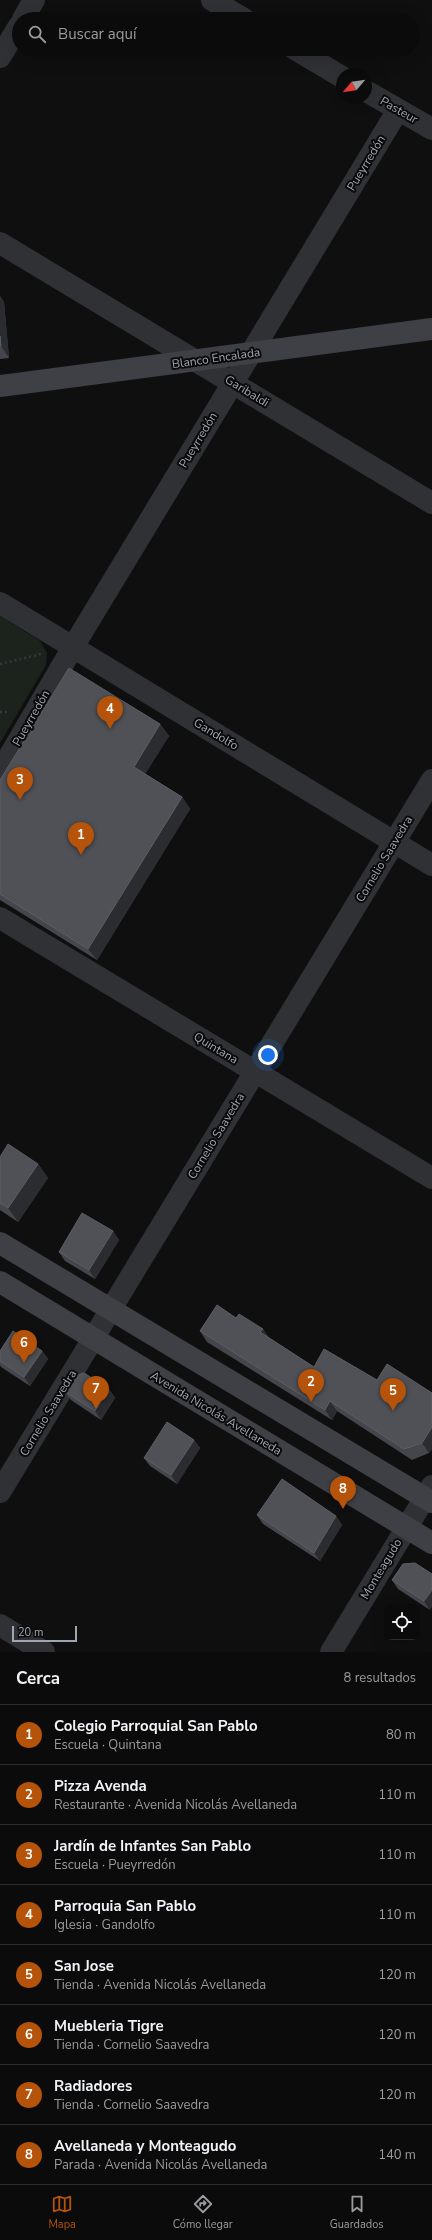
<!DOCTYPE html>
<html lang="es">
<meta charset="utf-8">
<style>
:root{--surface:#0b0b0c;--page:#141415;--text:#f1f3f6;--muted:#9a9b9d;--line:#2b2b2d;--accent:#b45309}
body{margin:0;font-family:"Nunito Sans",sans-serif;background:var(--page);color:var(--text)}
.controls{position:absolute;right:12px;bottom:12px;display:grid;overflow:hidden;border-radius:8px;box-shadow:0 4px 16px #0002}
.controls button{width:36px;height:36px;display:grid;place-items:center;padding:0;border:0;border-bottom:1px solid var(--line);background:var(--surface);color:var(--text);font:20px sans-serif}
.compass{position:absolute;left:336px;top:68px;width:36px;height:36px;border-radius:50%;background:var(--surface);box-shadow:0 4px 16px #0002;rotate:241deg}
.scale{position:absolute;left:12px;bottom:10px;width:65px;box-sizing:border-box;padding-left:4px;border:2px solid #a0a6b1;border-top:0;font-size:11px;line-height:14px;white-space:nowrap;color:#a0a6b1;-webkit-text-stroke:3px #0a0a0b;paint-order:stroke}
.you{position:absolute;left:268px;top:1055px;width:14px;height:14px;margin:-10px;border:3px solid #fff;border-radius:50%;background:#1a73e8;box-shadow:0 0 0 6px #1a73e833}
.badge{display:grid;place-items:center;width:26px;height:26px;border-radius:50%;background:var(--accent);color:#fff;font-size:13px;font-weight:700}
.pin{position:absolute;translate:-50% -33px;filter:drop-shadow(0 1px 2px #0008)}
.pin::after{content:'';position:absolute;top:21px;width:14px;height:12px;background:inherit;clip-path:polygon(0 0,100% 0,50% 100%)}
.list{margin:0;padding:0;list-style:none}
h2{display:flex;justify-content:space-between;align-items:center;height:52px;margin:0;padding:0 16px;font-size:17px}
h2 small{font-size:13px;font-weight:400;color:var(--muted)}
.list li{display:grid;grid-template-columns:26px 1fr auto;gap:12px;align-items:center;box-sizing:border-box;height:60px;padding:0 16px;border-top:1px solid var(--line)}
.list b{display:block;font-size:15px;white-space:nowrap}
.list p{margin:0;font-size:13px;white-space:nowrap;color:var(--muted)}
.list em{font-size:13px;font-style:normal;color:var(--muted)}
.icon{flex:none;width:22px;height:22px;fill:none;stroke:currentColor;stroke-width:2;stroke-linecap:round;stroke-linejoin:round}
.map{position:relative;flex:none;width:432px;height:1652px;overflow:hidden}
.search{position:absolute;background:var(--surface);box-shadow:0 4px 16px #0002;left:12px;right:12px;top:12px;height:44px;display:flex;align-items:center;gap:10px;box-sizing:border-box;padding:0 14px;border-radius:22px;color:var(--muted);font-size:15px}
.sheet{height:532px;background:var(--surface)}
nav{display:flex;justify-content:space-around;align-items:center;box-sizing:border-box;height:56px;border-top:1px solid var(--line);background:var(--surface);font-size:11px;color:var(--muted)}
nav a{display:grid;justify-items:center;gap:2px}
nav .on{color:var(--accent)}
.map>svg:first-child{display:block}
.green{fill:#1c231c}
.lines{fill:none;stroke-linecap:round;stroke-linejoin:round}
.path{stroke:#36383c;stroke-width:2.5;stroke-dasharray:2 3;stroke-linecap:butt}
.street{stroke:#303135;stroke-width:22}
.secondary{stroke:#3e4045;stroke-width:22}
.wall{fill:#45464c}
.shaded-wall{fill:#2b2c2f}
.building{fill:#4f5157;stroke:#5b5e65}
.labels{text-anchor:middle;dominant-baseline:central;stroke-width:4;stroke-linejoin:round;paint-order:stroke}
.street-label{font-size:12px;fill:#a0a6b1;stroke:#0a0a0b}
</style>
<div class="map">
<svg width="432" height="1652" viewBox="0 0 432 1652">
<rect width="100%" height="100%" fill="#0f0f10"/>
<!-- green -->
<polygon class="green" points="0,616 40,641 47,653 46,665 0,743"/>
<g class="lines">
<!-- path -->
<g class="path">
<polyline points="0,664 41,654"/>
<polyline points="0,712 9,712"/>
</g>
<!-- street -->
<g class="street">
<polyline points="212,0 244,19"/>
<polyline points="23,19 34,0"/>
<polyline points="295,49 342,77"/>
<polyline points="0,57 19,26"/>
<polyline points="366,91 432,129"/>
<polyline points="0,243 432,503"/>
<polyline points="0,603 432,865"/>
<polyline points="0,772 73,647 398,110"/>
<polyline points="0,918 432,1178"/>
<polyline points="0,1492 432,780"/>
<polyline points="0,1625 44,1652"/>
<polyline points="331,1652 432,1486"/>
</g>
<!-- secondary -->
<g class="secondary">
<polyline points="0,386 432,329"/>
<polyline points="0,1243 432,1502"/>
<polyline points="0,1282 432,1543"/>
</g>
</g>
<!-- wall -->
<g class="wall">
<polygon points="0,296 4,302 9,358 0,359"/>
<polygon points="160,724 169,736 145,774 182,797 190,809 97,960 0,900 0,780"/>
<polygon points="0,1157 38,1164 48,1178 18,1222 0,1210"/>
<polygon points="113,1231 119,1240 95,1279 65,1261 59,1252"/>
<polygon points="236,1318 263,1329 269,1338 314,1367 377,1380 432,1393 432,1449 429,1453 412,1460 337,1411 332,1420 207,1342 200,1331"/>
<polygon points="0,1351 42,1351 48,1359 30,1386 1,1367 0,1365"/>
<polygon points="109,1389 115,1398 101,1420 71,1400 64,1391"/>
<polygon points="194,1440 200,1448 177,1484 150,1466 144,1458"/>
<polygon points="257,1515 336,1516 342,1525 320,1561 263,1524"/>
<polygon points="403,1564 430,1610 398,1589 392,1580"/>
</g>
<!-- shaded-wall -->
<g class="shaded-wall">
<polygon points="0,296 4,302 9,358 1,346 0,336"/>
<polygon points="160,724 169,736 142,779 134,767"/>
<polygon points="182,797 190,809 97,960 88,949"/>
<polygon points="38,1164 48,1178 18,1222 8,1208"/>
<polygon points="113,1231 119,1240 95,1279 89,1270"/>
<polygon points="263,1329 270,1339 260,1332"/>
<polygon points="42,1351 48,1359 30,1386 24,1377"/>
<polygon points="109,1389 115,1398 101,1420 95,1411"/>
<polygon points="330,1401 337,1411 332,1420 325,1410"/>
<polygon points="432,1427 432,1449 429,1453 422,1443"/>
<polygon points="194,1440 200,1448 177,1484 171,1475"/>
<polygon points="336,1516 342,1525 320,1561 314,1553"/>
<polygon points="432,1590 432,1607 430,1610 424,1601"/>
</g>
<!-- building -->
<g class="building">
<polygon points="0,336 1,346 0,346"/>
<polygon points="69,668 160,724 134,767 182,797 88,949 0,894 0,780"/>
<polygon points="8,1144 38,1164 8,1208 0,1203 0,1157"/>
<polygon points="82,1213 113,1231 89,1270 59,1252"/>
<polygon points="217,1305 236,1318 239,1314 263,1329 260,1332 314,1367 324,1349 377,1380 387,1364 432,1393 432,1427 422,1443 404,1449 330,1401 325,1410 200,1331"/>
<polygon points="13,1331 42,1351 24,1377 0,1361 0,1351"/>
<polygon points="84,1373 109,1389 95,1411 64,1391 74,1376"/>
<polygon points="167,1422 194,1440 171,1475 144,1458"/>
<polygon points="282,1479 336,1516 314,1553 257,1515"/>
<polygon points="415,1563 432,1574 432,1590 424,1601 392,1580 403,1564"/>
</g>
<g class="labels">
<!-- street labels -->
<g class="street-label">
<text transform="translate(399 110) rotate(30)">Pasteur</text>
<text transform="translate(366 163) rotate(-59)">Pueyrredón</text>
<text transform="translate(216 358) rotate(-8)">Blanco Encalada</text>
<text transform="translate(247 391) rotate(31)">Garibaldi</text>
<text transform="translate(198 440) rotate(-59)">Pueyrredón</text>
<text transform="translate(31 718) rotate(-60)">Pueyrredón</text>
<text transform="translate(216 734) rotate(31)">Gandolfo</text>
<text transform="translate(384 859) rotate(-59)">Cornelio Saavedra</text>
<text transform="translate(216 1048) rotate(31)">Quintana</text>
<text transform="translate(216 1136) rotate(-59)">Cornelio Saavedra</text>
<text transform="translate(48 1413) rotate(-59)">Cornelio Saavedra</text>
<text transform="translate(216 1413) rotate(31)">Avenida Nicolás Avellaneda</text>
<text transform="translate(381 1569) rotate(-59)">Monteagudo</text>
</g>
</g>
</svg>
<div class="controls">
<button><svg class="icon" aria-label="locate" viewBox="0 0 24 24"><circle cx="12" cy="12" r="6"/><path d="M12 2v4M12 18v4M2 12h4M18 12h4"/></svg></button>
</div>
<svg class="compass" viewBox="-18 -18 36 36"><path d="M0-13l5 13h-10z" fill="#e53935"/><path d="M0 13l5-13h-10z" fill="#9a9b9d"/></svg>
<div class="scale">20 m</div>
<div class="you"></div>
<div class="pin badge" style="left:81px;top:855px">1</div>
<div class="pin badge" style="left:311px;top:1402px">2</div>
<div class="pin badge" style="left:20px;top:800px">3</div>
<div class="pin badge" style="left:110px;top:729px">4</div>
<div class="pin badge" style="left:393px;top:1411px">5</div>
<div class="pin badge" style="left:24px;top:1363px">6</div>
<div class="pin badge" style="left:96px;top:1409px">7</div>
<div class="pin badge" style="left:343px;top:1509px">8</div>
<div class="search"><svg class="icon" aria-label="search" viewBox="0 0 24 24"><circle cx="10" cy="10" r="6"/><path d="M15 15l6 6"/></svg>Buscar aquí</div>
</div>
<section class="sheet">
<h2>Cerca<small>8 resultados</small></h2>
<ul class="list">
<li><span class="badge">1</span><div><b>Colegio Parroquial San Pablo</b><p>Escuela · Quintana</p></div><em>80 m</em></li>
<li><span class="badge">2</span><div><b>Pizza Avenda</b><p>Restaurante · Avenida Nicolás Avellaneda</p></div><em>110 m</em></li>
<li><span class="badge">3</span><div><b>Jardín de Infantes San Pablo</b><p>Escuela · Pueyrredón</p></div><em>110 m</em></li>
<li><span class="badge">4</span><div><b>Parroquia San Pablo</b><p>Iglesia · Gandolfo</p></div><em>110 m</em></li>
<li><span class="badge">5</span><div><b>San Jose</b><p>Tienda · Avenida Nicolás Avellaneda</p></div><em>120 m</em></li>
<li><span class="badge">6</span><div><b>Muebleria Tigre</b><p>Tienda · Cornelio Saavedra</p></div><em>120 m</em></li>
<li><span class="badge">7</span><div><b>Radiadores</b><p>Tienda · Cornelio Saavedra</p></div><em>120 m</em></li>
<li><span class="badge">8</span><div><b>Avellaneda y Monteagudo</b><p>Parada · Avenida Nicolás Avellaneda</p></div><em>140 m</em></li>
</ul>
</section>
<nav>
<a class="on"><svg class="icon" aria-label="map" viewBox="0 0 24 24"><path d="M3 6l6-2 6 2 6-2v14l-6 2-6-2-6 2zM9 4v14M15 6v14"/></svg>Mapa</a>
<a><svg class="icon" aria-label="directions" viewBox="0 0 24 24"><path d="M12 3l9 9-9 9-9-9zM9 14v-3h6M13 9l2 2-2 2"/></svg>Cómo llegar</a>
<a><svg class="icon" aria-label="saved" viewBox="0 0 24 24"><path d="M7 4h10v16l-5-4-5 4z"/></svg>Guardados</a>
</nav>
